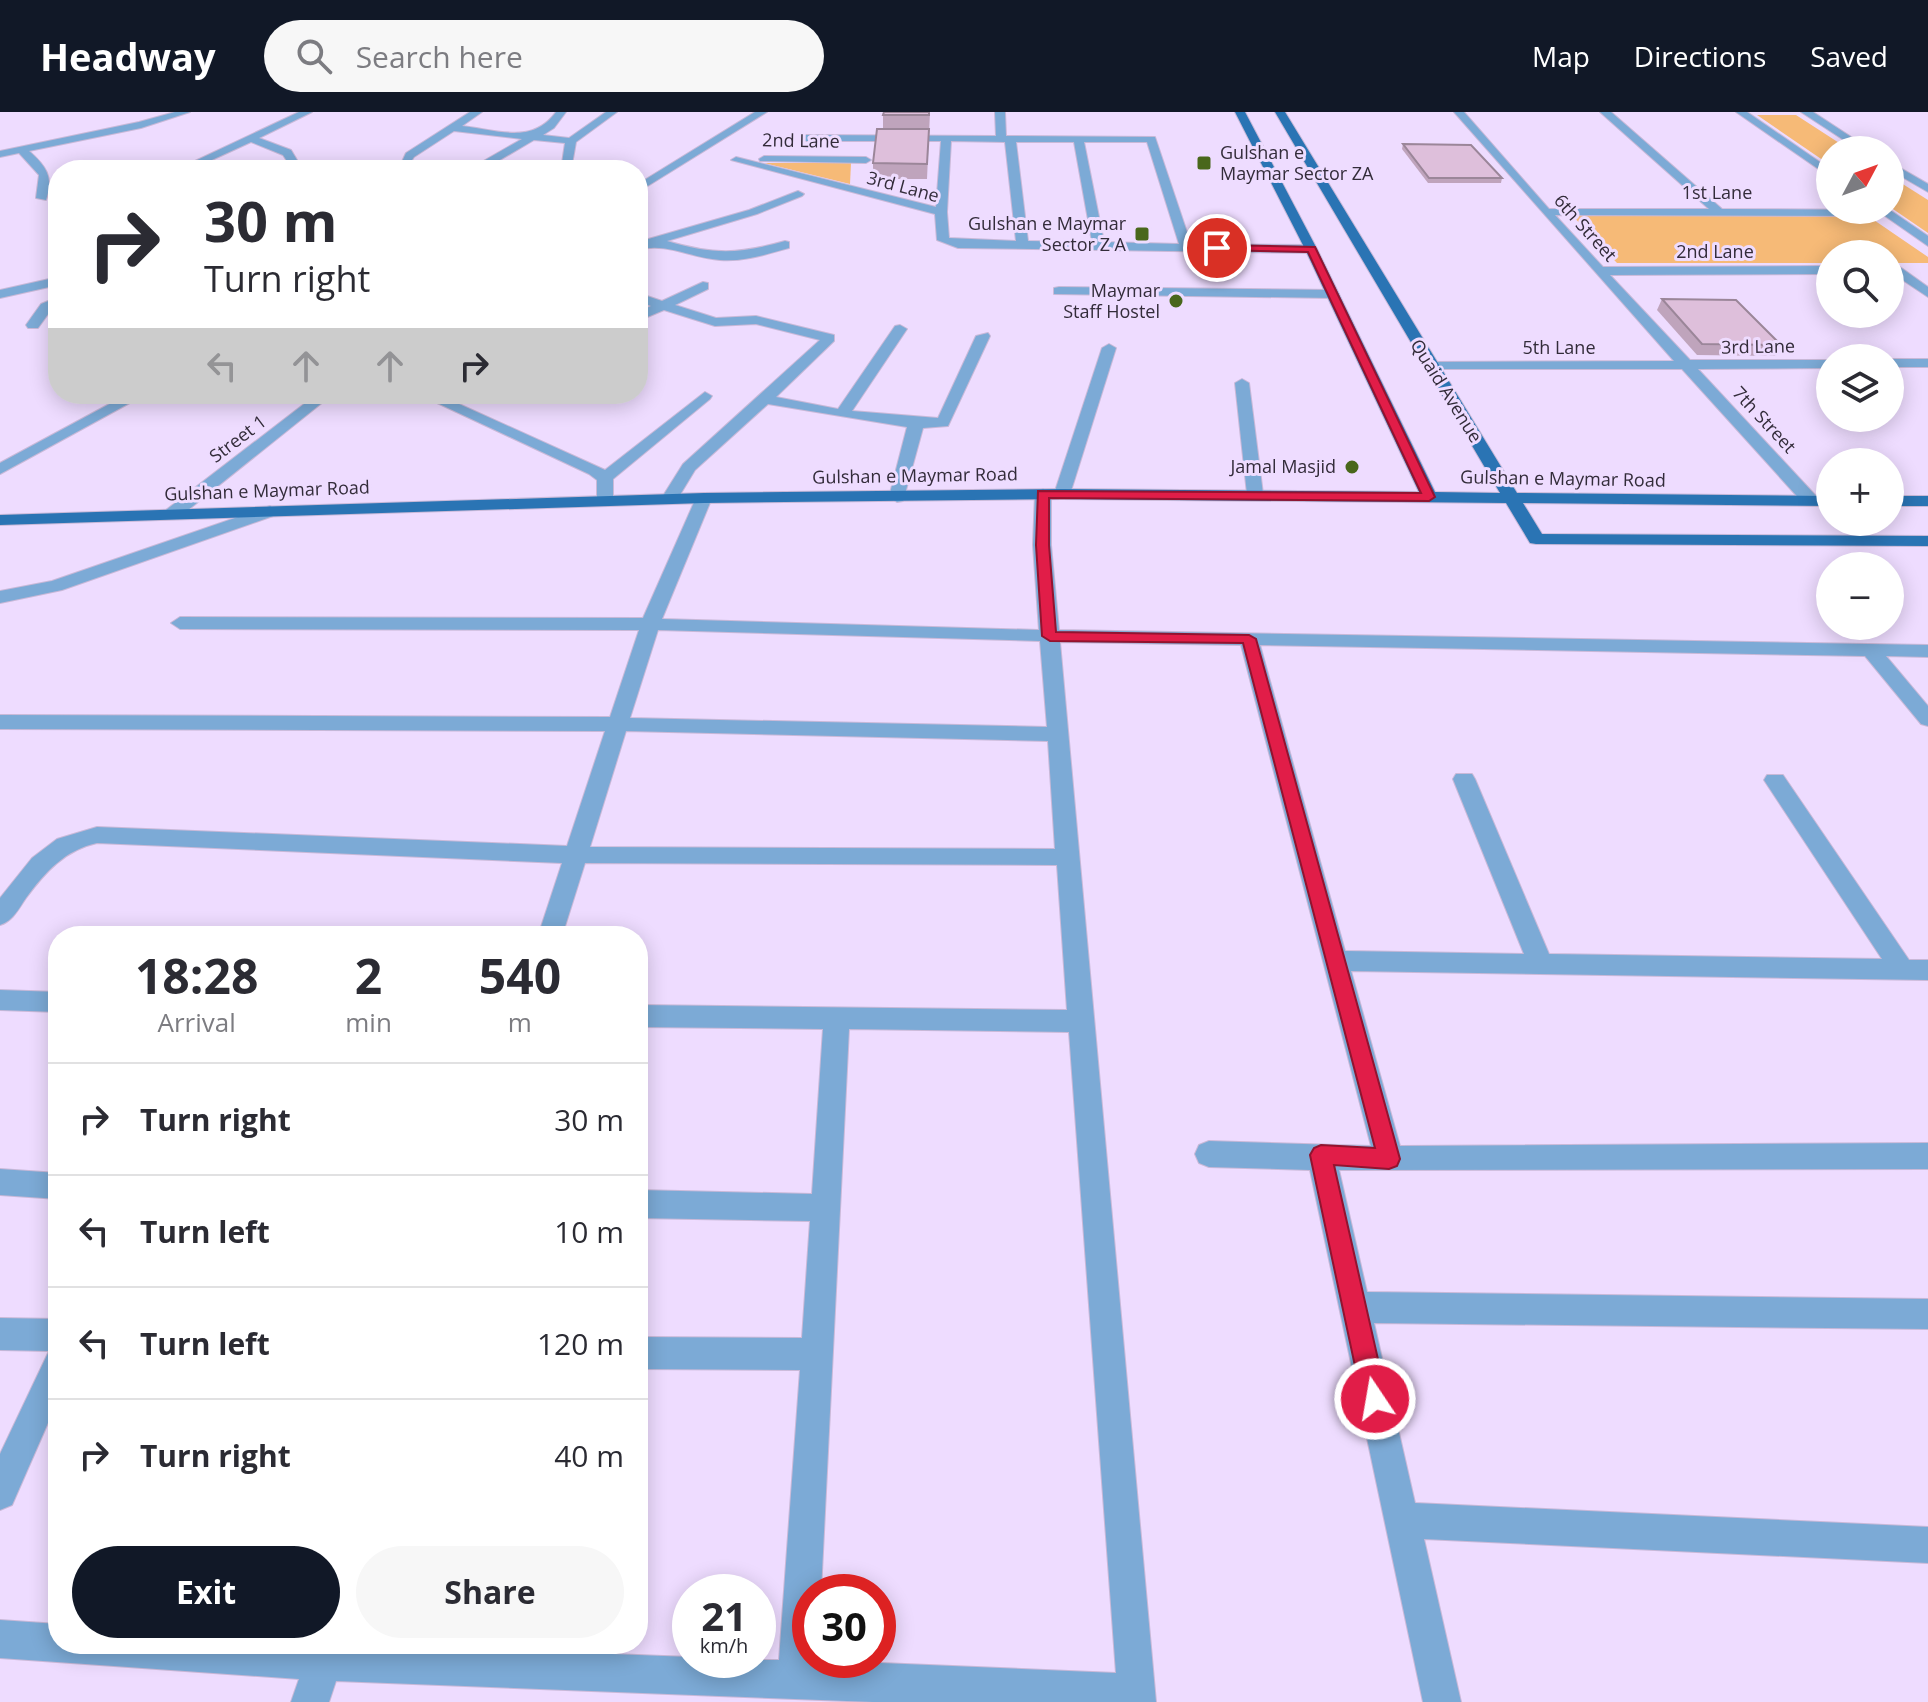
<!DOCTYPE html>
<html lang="en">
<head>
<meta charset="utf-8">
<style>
	body { margin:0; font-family:"Open Sans",sans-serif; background:#f7f7f7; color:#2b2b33; height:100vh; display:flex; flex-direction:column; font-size:30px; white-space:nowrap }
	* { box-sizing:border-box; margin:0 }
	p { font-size:26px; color:#7c7c81 }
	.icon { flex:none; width:44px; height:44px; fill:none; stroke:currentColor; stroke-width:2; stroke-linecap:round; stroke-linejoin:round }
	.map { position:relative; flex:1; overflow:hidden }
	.panel { position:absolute; left:48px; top:814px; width:600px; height:728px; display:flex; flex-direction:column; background:#fff; border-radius:32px; box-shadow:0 4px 20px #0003 }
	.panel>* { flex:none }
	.top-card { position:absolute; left:48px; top:48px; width:600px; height:244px; border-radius:32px; box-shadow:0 4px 20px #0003; background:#fff; color:#2b2b33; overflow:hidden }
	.needle { width:52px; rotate:49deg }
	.tools { position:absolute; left:1816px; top:24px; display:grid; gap:16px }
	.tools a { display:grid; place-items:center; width:88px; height:88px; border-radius:50%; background:#fff; box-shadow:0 4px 20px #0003; font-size:40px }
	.speed { position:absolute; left:672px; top:1462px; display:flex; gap:16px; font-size:40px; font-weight:700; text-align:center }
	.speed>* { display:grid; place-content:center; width:104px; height:104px; border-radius:50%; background:#fff; box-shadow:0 4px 20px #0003; line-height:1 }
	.speed small { font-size:20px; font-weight:400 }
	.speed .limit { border:12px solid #d22; background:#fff; color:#111 }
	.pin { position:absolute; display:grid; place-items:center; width:68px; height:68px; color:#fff; margin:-34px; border:4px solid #fff; border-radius:50%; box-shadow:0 2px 8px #0007 }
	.me { position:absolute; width:88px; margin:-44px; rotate:348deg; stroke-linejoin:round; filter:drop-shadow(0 0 6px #0008) }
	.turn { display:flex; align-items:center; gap:28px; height:168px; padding:0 24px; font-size:36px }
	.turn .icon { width:104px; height:104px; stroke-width:2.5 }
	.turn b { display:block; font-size:56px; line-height:68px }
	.lanes { display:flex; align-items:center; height:76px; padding:0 24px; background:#0003; justify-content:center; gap:40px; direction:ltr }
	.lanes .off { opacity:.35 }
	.eta { display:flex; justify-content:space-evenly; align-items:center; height:136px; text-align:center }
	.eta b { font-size:48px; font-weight:700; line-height:56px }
	.cta { display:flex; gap:16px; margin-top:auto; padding:16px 24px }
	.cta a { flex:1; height:92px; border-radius:48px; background:#111827; color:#fff; font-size:32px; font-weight:700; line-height:92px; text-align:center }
	.cta a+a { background:#f7f7f7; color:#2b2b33 }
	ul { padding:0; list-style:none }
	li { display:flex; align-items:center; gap:24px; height:112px; padding:0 24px; border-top:2px solid #e1e1e2 }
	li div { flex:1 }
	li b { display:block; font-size:30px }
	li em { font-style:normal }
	header { display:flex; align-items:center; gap:48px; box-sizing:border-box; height:112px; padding:0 40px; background:#111827; color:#fff }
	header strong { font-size:38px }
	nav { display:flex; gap:44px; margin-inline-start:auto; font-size:28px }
	.search { width:560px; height:72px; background:#f7f7f7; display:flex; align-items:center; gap:20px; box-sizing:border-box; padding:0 28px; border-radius:44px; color:#7c7c81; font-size:30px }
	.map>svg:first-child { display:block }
	.green { fill:#f6ba77 }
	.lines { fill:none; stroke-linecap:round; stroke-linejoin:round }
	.minor-casing { stroke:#c9b9d8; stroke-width:2 }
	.major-casing { stroke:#c9b9d8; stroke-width:2 }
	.minor { fill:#7caad6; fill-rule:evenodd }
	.major { fill:#2a74b4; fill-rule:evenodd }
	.wall { fill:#bfa4bc }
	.building { fill:#debfdb; stroke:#9b8699; stroke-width:2 }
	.route { fill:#e11d48; stroke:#92132f; stroke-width:2 }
	.poi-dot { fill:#49671b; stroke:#eedcff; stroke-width:3 }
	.labels { text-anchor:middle; stroke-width:6; stroke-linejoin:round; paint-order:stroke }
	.far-street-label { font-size:18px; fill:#332c3a; stroke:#eedcff }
	.far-poi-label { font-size:18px; fill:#332c3a; stroke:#eedcff; text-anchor:end }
</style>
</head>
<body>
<header>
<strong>Headway</strong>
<div class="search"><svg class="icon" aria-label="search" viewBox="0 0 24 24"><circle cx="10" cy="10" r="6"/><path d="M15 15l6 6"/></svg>Search here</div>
<nav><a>Map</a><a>Directions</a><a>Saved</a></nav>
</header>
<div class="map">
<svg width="1928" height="1590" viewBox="0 0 1928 1590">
	<rect width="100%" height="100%" fill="#eedcff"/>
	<g class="green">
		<polygon points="1757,3 1796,3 1850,38 1830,38 1830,53"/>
		<polygon points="764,51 851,51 850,72"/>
		<polygon points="1890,64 1928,88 1928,121 1890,95"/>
		<polygon points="1569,100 1868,104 1928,145 1928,151 1890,151 1890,142 1830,142 1830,151 1617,151"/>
	</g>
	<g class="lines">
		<defs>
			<g id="minor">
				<path d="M 175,0 L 190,0 L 141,16 L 29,39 C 46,54 54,65 46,88 L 36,86 L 39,63 L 19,41 L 0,45 L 0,39 L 139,10 Z"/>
				<polygon points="299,0 312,0 259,26 291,38 303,58 293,58 283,43 251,30 190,58 176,58"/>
				<path d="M 470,0 L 482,0 L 462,14 C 498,18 532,33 556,0 L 566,0 L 554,16 L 543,23 L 569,26 L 606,0 L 617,0 L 576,30 L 571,58 L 561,58 L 565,31 L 534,28 L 488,55 L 480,55 L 480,51 L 522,27 L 454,19 L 414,45 L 410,51 L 419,58 L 406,58 L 400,54 L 406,41 Z"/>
				<polygon points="755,0 767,0 638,80 638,72"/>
				<path d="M 995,0 L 1005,0 L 1006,24 L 1155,25 L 1191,132 L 1311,133 L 1317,137 L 1311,141 L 958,136 L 937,128 L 935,102 L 731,48 L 736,45 L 936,95 L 941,29 L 805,29 L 800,26 L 805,23 L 996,24 ZM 951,29 L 1005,30 L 1016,129 L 949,126 L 947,100 ZM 1016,30 L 1074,30 L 1092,130 L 1028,129 ZM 1084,30 L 1147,30 L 1179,132 L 1104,130 Z"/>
				<polygon points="1454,0 1464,0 1549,97 1709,97 1600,0 1611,0 1722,97 1890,98 1928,124 1928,134 1885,104 1555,103 1603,155 1830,154 1830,162 1610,163 1690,248 1830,248 1830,256 1698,257 1817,385 1819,389 1817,393 1805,393 1682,257 1425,257 1423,254 1430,250 1674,249"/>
				<polygon points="1736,0 1747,0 1830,57 1830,65"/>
				<polygon points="1801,0 1813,0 1871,38 1859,38"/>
				<polygon points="764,44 866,45 871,48 866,51 760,49 759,47"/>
				<polygon points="1890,50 1928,72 1928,80 1890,58"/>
				<path d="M 798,79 L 804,82 L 802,84 L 757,102 L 667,129 C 714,143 739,142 785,129 L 789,130 L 789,136 C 767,142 744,150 720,148 C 691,146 666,130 638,138 L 638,130 L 749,98 Z"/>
				<polygon points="1892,155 1900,155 1928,175 1928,185 1892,161"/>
				<polygon points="58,165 58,173 0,186 0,178"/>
				<polygon points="703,170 708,171 708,177 675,193 716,206 756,204 834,223 834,229 776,285 838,297 895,214 900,213 907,217 852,299 938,306 976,224 988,221 990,224 948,314 923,316 903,389 897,390 889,385 907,315 768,292 695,358 675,391 663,391 661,387 683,352 820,228 756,212 715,214 664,198 638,209 638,200 651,194 638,189 638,181 662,189"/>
				<polygon points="1059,175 1333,178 1339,182 1333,186 1054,182 1054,176"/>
				<polygon points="58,185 58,194 51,198 38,216 28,216 26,213 41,192"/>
				<polygon points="1109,232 1116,236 1070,382 1062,387 1056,386 1054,382 1102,236"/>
				<rect x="1890" y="247" width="38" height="8"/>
				<polygon points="1242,267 1249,271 1263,382 1255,387 1247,382 1235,271"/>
				<polygon points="705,280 712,284 710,287 613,367 613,389 605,394 597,389 597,368 589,362 418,282 437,282 605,358"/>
				<polygon points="128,282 146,282 0,362 0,351"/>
				<polygon points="317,282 333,282 178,406 166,406 164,402 166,398"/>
				<path d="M 1043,377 L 1051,382 L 1051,433 L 1059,518 L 1928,533 L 1928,545 L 1886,544 L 1928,594 L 1928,614 L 1921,612 L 1865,544 L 1260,533 L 1345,839 L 1524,842 L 1453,667 L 1456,662 L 1472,662 L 1475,667 L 1549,842 L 1882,847 L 1764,668 L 1767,663 L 1783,663 L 1909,848 L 1928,848 L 1928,868 L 1351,859 L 1400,1034 L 1928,1031 L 1928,1057 L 1339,1058 L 1367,1180 L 1928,1187 L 1928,1217 L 1374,1211 L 1415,1391 L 1928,1415 L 1928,1451 L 1424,1427 L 1461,1590 L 1423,1590 L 1310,1058 L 1209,1055 L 1199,1051 L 1195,1042 L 1199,1033 L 1209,1029 L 1371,1034 L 1241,533 L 1060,530 L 1156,1590 L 873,1590 L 336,1569 L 329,1590 L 291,1590 L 299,1567 L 0,1546 L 0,1508 L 58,1512 L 58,1532 L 348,1532 L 690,1545 L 690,1548 L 779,1548 L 800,1258 L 638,1257 L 638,1225 L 802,1226 L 810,1109 L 638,1106 L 638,1078 L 812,1082 L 823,917 L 638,915 L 638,893 L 1067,898 L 1057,753 L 585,751 L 562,824 L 538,824 L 562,751 L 97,731 C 65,738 45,760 26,786 C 19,796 13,809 0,813 L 0,786 L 32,746 L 57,727 L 97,715 L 567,734 L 605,619 L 0,617 L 0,603 L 610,605 L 639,518 L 180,517 L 171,511 L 180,505 L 643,506 L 696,386 L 704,381 L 712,386 L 662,507 L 1039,518 L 1033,433 L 1035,382 ZM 658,518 L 1040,529 L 1047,615 L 630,606 ZM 626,619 L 1048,629 L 1055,737 L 590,735 ZM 849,917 L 1069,920 L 1116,1561 L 810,1548 L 810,1480 L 821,1480 Z"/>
				<polygon points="270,394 278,399 276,403 62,478 0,491 0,479 52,469"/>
				<polygon points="0,878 58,880 58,900 0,898"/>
				<polygon points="0,1057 58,1061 58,1087 0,1083"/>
				<polygon points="0,1206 58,1207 58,1288 12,1393 0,1398 0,1342 49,1239 0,1238"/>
			</g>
			<g id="major">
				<polygon points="1235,0 1245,0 1317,137 1435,380 1500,381 1275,0 1285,0 1517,381 1830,384 1830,394 1523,391 1542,422 1928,424 1928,434 1536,432 1530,431 1506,391 1062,387 704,391 0,413 0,403 704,381 1062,377 1419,380 1305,137"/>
				<rect x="1890" y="384" width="38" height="10"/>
			</g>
		</defs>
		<use href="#minor" class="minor-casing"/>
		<use href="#major" class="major-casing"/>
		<use href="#minor" class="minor"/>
		<use href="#major" class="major"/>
	</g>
	<g class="wall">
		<polygon points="930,0 927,67 873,67 873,51 883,17 883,3"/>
		<polygon points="1403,32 1502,66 1501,71 1428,71 1402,37"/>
		<polygon points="1662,187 1781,233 1775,244 1697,243 1657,198"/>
	</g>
	<g class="building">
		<polygon points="884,0 929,0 929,3 883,3"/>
		<polygon points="877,17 929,17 927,52 873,51"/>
		<polygon points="1403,32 1471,33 1502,66 1429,66"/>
		<polygon points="1662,187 1736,188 1781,233 1702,232"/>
	</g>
	<polygon class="route" points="1217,133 1315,135 1435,385 1429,389 1049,386 1049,433 1056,520 1249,523 1256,527 1400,1047 1397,1054 1389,1057 1334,1053 1387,1287 1383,1295 1375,1299 1366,1295 1362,1287 1310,1043 1314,1036 1321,1033 1375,1036 1243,531 1050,529 1042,524 1036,433 1038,379 1421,381 1308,140 1214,138"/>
	<g class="poi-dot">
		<rect x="1196" y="43" width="16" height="16" rx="4"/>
		<rect x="1134" y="114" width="16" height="16" rx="4"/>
		<circle cx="1176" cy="189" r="8"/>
		<circle cx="1352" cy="355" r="8"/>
	</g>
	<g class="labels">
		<g class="far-street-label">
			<text transform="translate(801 29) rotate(1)" y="6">2nd Lane</text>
			<text transform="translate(903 75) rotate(15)" y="6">3rd Lane</text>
			<text x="1717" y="87">1st Lane</text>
			<text transform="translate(1585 116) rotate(48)" y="6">6th Street</text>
			<text x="1715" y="146">2nd Lane</text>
			<text transform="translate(1758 235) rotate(-1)" y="6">3rd Lane</text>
			<text x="1559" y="242">5th Lane</text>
			<text transform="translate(1446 279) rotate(58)" y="6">Quaid Avenue</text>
			<text transform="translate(1764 308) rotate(47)" y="6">7th Street</text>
			<text transform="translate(238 327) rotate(-37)" y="6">Street 1</text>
			<text transform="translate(915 364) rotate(-1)" y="6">Gulshan e Maymar Road</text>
			<text transform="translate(1563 367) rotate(1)" y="6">Gulshan e Maymar Road</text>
			<text transform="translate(267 379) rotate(-2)" y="6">Gulshan e Maymar Road</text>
		</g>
		<g class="far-poi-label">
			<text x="1220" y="47" text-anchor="start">Gulshan e<tspan x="1220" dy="21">Maymar Sector ZA</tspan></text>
			<text x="1126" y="118">Gulshan e Maymar<tspan x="1126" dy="21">Sector Z A</tspan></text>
			<text x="1160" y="185">Maymar<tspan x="1160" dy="21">Staff Hostel</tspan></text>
			<text x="1336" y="361">Jamal Masjid</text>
		</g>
	</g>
</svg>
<div class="tools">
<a><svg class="needle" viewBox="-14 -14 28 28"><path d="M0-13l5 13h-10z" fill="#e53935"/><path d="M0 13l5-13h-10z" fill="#7c7c81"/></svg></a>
<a><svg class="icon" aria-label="search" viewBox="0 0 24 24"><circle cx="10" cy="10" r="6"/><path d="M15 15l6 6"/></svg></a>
<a><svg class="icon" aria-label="layers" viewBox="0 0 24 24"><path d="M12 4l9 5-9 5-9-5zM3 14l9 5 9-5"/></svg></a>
<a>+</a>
<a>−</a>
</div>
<div class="speed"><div>21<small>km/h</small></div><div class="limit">30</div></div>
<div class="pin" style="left:1217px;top:136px;background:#d93025"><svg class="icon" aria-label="arrive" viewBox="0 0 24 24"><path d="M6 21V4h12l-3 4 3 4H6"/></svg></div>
<svg class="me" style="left:1375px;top:1287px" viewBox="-20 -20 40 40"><circle r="17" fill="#e11d48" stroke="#fff" stroke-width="3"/><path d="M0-11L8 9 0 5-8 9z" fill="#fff"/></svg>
<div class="top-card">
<div class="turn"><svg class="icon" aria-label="right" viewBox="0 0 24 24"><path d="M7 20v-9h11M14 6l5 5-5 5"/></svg><div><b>30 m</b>Turn right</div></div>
<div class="lanes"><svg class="icon off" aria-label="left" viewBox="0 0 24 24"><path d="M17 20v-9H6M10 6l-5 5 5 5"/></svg><svg class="icon off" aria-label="ahead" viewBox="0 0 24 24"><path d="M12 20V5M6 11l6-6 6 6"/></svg><svg class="icon off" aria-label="ahead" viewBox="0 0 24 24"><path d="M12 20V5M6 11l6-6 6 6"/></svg><svg class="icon" aria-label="right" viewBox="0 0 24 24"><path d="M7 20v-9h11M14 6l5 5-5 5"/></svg></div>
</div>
<section class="panel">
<div class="eta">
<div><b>18:28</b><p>Arrival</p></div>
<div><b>2</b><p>min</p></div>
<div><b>540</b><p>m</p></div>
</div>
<ul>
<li><svg class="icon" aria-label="right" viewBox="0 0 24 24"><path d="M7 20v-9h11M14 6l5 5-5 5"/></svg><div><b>Turn right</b></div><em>30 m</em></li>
<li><svg class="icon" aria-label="left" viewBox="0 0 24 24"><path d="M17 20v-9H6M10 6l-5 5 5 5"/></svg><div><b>Turn left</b></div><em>10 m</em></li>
<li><svg class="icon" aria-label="left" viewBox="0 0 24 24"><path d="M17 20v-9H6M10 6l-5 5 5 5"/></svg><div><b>Turn left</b></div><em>120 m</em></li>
<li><svg class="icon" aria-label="right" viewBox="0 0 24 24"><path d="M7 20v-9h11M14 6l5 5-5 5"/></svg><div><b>Turn right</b></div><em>40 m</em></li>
</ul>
<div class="cta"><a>Exit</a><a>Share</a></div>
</section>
</div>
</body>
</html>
